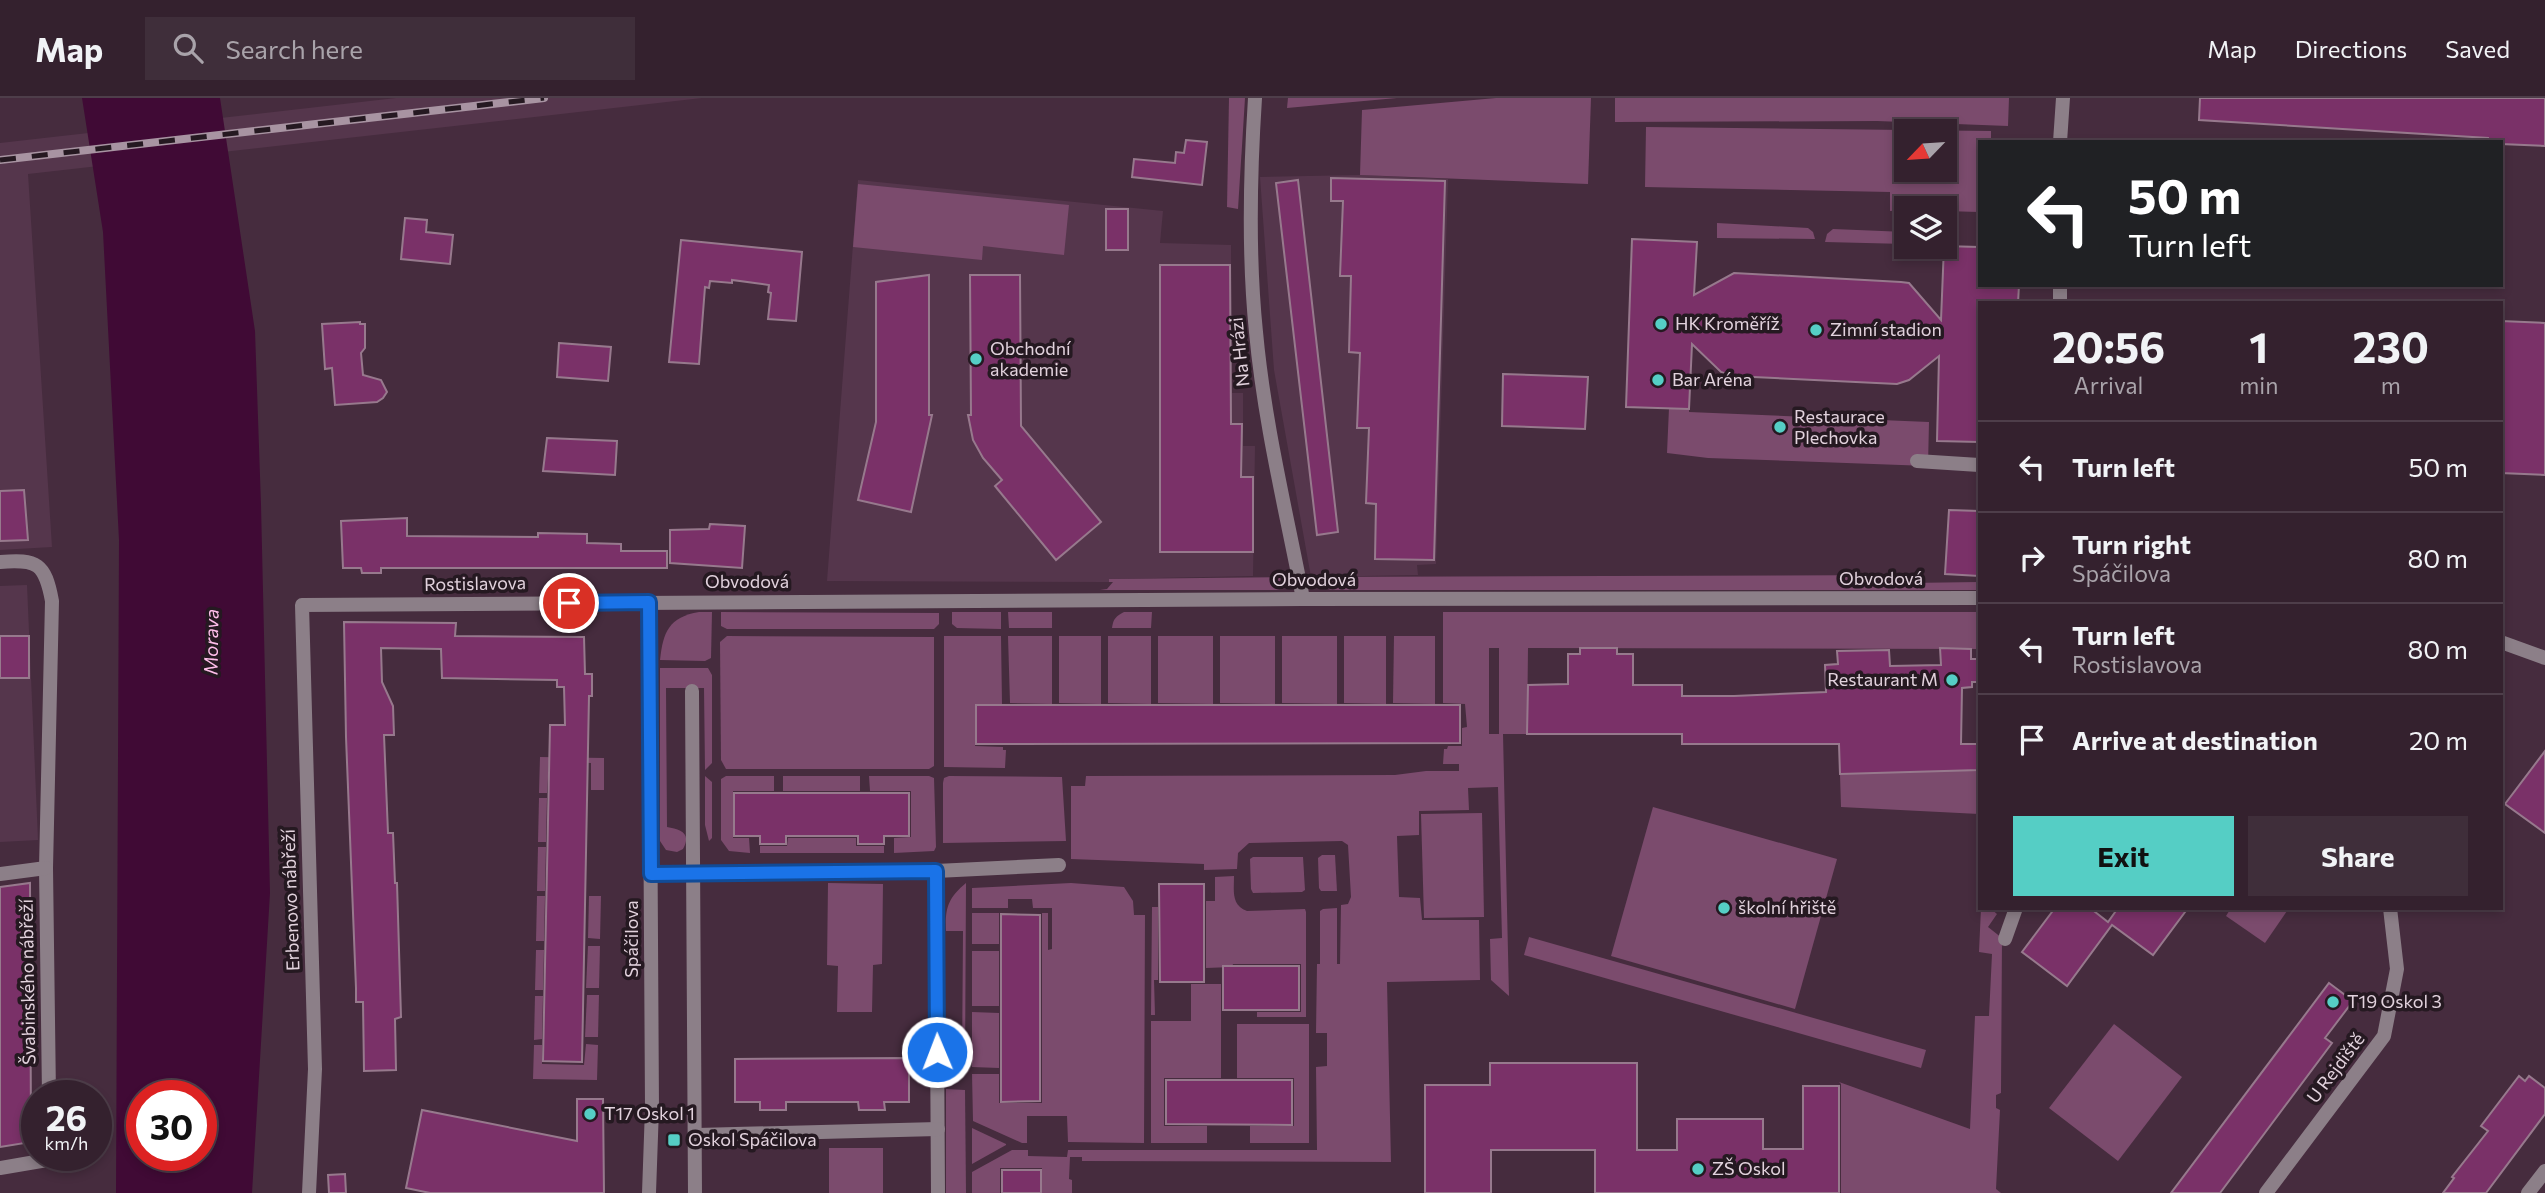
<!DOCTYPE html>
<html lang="en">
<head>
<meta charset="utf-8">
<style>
	body { margin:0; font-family:Commissioner,sans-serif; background:#3f2e3a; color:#f1f3f6; height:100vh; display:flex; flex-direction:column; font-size:26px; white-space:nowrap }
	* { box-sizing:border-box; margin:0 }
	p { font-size:23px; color:#a9a3aa }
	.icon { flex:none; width:38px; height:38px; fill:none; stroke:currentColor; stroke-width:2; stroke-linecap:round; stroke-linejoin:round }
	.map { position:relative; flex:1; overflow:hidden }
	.drawer { position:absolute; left:1978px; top:203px; width:525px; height:609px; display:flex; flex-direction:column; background:#34212e; border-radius:0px; box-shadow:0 4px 10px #0003,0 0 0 2px #4e3e4a }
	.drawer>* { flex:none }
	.guide { position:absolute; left:1978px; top:42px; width:525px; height:147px; border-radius:0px; box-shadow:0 4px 10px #0003,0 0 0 2px #4e3e4a; background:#202124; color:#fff; overflow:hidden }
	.needle { width:46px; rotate:245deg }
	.buttons { position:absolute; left:1894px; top:21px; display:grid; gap:14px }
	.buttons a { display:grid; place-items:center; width:63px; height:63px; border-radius:0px; background:#34212e; box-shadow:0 4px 10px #0003,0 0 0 2px #4e3e4a; font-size:35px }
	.speed { position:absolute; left:21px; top:982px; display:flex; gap:14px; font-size:35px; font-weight:700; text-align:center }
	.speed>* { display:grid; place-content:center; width:91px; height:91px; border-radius:50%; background:#34212e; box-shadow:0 4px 10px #0003,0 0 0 2px #4e3e4a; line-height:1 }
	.speed small { font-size:18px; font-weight:400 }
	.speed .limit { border:10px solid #d22; background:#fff; color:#111 }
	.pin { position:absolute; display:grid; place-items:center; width:60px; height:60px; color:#fff; margin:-30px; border:4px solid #fff; border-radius:50%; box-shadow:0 2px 7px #0007 }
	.me { position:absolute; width:77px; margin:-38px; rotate:359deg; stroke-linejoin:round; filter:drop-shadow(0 0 5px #0008) }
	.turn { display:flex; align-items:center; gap:24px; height:147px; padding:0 35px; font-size:32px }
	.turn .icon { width:91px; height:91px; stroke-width:2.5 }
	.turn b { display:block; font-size:49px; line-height:60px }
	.eta { display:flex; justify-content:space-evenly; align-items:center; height:119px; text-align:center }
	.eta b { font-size:42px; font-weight:700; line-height:49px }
	.action { display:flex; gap:14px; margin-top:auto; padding:14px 35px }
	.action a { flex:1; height:80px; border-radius:0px; background:#55cec5; color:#111; font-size:28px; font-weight:700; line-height:80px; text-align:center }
	.action a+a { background:#3f2e3a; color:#f1f3f6 }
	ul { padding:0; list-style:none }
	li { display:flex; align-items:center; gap:21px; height:91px; padding:0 35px; border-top:2px solid #4e3e4a }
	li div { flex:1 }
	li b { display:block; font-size:26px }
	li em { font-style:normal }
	header { display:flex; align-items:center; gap:42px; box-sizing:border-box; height:98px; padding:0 35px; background:#34212e; border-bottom:2px solid #4e3e4a }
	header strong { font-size:33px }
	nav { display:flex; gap:38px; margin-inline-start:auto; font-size:24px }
	.search { width:490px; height:63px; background:#3f2e3a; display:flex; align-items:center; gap:18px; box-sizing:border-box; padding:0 24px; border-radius:0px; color:#a9a3aa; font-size:26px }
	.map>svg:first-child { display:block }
	.built { fill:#55364c }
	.green { fill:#7b4b6d; fill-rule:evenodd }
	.water { fill:#400a35; fill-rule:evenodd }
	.building { fill:#7a3168; stroke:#97798d; stroke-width:2 }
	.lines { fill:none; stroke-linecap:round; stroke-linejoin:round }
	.street { stroke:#8c7f88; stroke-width:14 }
	.rail-casing { stroke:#a894a2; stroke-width:8 }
	.rail { stroke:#251921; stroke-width:5; stroke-dasharray:16; stroke-linecap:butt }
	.route-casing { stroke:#114b97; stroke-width:18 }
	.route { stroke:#1a73e8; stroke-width:12 }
	.poi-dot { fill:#55cec5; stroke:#251921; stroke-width:2.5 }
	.labels { text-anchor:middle; stroke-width:7; stroke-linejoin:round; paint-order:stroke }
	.poi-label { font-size:18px; fill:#e2d2dd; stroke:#251921; text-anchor:start }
	.street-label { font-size:18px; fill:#e2d2dd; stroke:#251921 }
	.water-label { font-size:19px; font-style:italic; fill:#fdbde9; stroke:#251921 }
</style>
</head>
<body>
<header>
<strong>Map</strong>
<div class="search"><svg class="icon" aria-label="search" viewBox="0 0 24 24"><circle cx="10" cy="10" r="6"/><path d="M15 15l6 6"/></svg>Search here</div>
<nav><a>Map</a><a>Directions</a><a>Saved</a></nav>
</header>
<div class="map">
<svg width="2545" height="1095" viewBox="0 0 2545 1095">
	<rect width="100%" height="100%" fill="#462c3e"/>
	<g class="built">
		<polygon points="396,0 702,0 28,76 52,449 0,452 0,45"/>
		<polygon points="1360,77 1448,81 1436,466 1417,467 1418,477 1311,479 1274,272 1260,79"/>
		<polygon points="858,82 1163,113 1160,145 1231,147 1232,295 1243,295 1243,348 1255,348 1253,478 1109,481 1109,484 827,483"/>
		<polygon points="27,487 38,742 0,744 0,488"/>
	</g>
	<g class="green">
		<polygon points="1229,0 1245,0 1238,111 1227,109"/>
		<polygon points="1288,0 1397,0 1287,10"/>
		<polygon points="1496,0 1591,0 1588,86 1360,77 1362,12"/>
		<polygon points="1615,0 2009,0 2008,28 1877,23 1615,24"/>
		<path d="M 1646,29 L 1991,33 L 1991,44 L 1979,44 L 1979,114 L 1944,113 L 1944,110 L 1890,113 L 1890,94 L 1645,89 ZM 1944,33 L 1944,72 L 1906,72 L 1906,33 Z"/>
		<polygon points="858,86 1069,107 1064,157 983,148 982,162 853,149"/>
		<polygon points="1717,125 1808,130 1813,134 1815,141 1717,140"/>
		<polygon points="1833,131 1906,134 1906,146 1825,144 1827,136"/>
		<polygon points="1669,310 1689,311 1689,314 1929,324 1928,368 1708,360 1667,355"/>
		<polygon points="1907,477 1908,485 1979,484 1979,492 1331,492 1320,488 1311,479"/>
		<polygon points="1291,479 1284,491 1277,492 1100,492 1107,491 1113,484 1109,484 1109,481"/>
		<path d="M 699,514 L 712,514 L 711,560 L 705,563 L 660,562 C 663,534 669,519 699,514 Z"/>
		<polygon points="721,514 939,515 939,526 934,531 727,531 721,528"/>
		<polygon points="952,514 1001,514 1001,531 957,530 952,526"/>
		<polygon points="1008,514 1052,514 1052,530 1009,530"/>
		<path d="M 1124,514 L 1152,514 L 1151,530 L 1112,530 C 1113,521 1116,518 1124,514 Z"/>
		<path d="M 1443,514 L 1979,514 L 1979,551 L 1528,550 L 1527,636 L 1503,636 L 1509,898 L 1491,882 L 1490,841 L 1502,840 L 1498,689 L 1468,690 L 1469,712 L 1419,713 L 1419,737 L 1397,738 L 1399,799 L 1420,800 L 1422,822 L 1479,822 L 1480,882 L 1387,884 L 1391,1064 L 1082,1063 L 1082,1059 L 1070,1059 L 1069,1081 L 1072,1082 L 1072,1095 L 1042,1095 L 1042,1070 L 1000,1070 L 1000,1095 L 972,1095 L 972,1074 L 1012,1052 L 1028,1052 L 1028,1058 L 1067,1059 L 1068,1052 L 1317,1052 L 1316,969 L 1327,968 L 1327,935 L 1316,935 L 1317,866 L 1320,866 L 1320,813 L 1323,811 L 1337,810 L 1337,866 L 1340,866 L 1341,807 L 1348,806 L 1351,799 L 1348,747 L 1342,743 L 1249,745 L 1238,755 L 1237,771 L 1204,772 L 1204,766 L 1071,761 L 1071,688 L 1085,688 L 1086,678 L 1395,677 L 1426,673 L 1459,673 L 1459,666 L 1443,666 L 1444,651 L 1447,651 L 1448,648 L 1462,648 L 1462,630 L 1467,629 L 1465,606 L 1443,605 ZM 1489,550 L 1499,550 L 1499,636 L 1489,636 Z"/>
		<polygon points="727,538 934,539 934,668 929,671 726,671 721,662 720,544"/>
		<polygon points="944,538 1001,538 1002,606 975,606 975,648 1003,649 1003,652 1006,652 1005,670 944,669"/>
		<polygon points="1008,538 1052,538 1052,606 1010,605"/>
		<polygon points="1059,538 1101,538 1101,606 1059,605"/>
		<polygon points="1108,538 1151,538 1151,606 1108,605"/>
		<polygon points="1158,538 1213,538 1213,606 1158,605"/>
		<polygon points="1220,538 1275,538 1275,606 1220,605"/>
		<polygon points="1282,538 1337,538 1337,606 1282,605"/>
		<polygon points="1344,538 1386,538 1386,606 1344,605"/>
		<polygon points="1394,538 1435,538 1435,606 1393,605"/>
		<path d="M 660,570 L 708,570 L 712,577 L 712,665 L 705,672 L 704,590 L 666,590 L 667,729 C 680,731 692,735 683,751 L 677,754 L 666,752 L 660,743 Z"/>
		<polygon points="540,659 604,660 604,692 591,692 591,665 549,664 547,695 539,695"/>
		<polygon points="1979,672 1979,716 1841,709 1840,676"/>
		<polygon points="705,678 712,684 712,740 709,743 705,727"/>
		<polygon points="726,678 774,678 774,693 733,693 733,740 749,740 750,755 729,753 721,742 721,681"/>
		<rect x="783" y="678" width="77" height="15"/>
		<polygon points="869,678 929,678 934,680 936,749 934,753 894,755 894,740 911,739 911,693 870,693"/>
		<polygon points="949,678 1062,679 1066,743 943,745 943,685 944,680"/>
		<polygon points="539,700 547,700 546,744 538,744"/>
		<polygon points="1653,709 1837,761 1795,911 1611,858"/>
		<polygon points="1482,715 1484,819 1424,820 1421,716"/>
		<polygon points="788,740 856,740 856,748 884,748 884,755 760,755 760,748 787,748"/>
		<polygon points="538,749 546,749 545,793 537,793"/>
		<polygon points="1322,757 1335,757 1337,793 1321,793 1319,790 1318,760"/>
		<polygon points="1253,759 1303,759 1305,792 1302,794 1253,795 1251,791 1250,761"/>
		<path d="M 1234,778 C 1234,793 1231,807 1247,813 L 1305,811 L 1306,814 L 1306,919 L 1257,919 L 1257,914 L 1301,914 L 1301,866 L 1233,866 L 1232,869 L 1206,870 L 1206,803 L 1215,803 L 1215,779 Z"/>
		<polygon points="828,785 883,786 882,866 873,867 872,914 837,914 838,868 827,867"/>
		<path d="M 966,785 L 965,974 L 946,974 L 946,969 L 962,968 L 963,833 L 946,833 C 945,810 948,800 966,785 Z"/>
		<polygon points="1071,785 1124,789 1133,803 1134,817 1145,817 1144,1045 1068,1044 1067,1018 1027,1018 1027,1045 1022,1045 973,1023 972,976 999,976 999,1005 1042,1005 1042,815 1048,815 1048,852 1052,851 1052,810 1033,810 1032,801 1008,801 1008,810 972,810 972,790"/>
		<polygon points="537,798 545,798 544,843 536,843"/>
		<polygon points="589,798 601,798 600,841 588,840"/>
		<polygon points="1152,809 1158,809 1158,882 1154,882 1155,917 1151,917"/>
		<polygon points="1981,810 1990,810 1997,816 1988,829 2002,840 2001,995 1996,997 1996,1010 2000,1012 1996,1091 2001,1095 1841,1095 1841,986 1839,984 1970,1031 1975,918 1989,918 1992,856 1979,854"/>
		<polygon points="2231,810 2289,810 2265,845 2226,818"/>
		<rect x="972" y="815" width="27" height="31"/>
		<polygon points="1529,839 1926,952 1921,970 1524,857"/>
		<polygon points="588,848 600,848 599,890 586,890"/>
		<polygon points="536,852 544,852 543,892 535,892"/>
		<rect x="972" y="853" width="27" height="55"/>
		<polygon points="1191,886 1221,886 1221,980 1164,980 1164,1028 1207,1028 1207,1045 1151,1045 1151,923 1191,923"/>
		<polygon points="587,897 599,897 598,939 585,939"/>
		<polygon points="535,898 543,898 542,941 534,942"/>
		<polygon points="972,914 999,915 999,970 972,969"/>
		<polygon points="1237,926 1309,926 1309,1045 1250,1045 1250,1028 1294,1028 1294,980 1237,980"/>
		<polygon points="2114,926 2182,979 2118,1063 2049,1010"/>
		<polygon points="586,946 598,947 597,982 533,981 534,947 542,947 542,966 584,967"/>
		<polygon points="946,991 965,992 966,1095 946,1095"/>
		<polygon points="972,1030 1006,1046 1006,1047 972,1066"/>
		<rect x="829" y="1050" width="54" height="45"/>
	</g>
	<path class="water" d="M 82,0 L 220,0 L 255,233 L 261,407 L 270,795 L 252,1095 L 116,1095 L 119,442 L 103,134 ZM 142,998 L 201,998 L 201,1057 L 142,1057 Z"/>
	<g class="building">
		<polygon points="2200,0 2545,0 2545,48 2501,46 2501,44 2488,44 2488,40 2199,22"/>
		<polygon points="1186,42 1207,44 1202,87 1132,79 1134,61 1175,65 1176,54 1184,55"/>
		<polygon points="1331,80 1445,83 1434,462 1375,461 1376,406 1366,405 1369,330 1357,330 1360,255 1349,254 1351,178 1340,178 1343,103 1331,103"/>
		<polygon points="1298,82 1338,434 1317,437 1276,85"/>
		<rect x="1106" y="111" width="22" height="41"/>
		<polygon points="405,120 427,122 426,134 453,137 450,166 401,161"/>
		<polygon points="1632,141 1697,144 1694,197 1734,175 1901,184 1909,185 1941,222 1944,148 1979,149 1979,187 2019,187 2018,205 1979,205 1979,344 1937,343 1939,258 1909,282 1897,286 1732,278 1721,274 1692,246 1689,311 1626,309"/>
		<polygon points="681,142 802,154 796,223 768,221 771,195 768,194 769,187 732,182 732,185 710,183 709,190 705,189 699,266 669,264"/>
		<polygon points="1160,167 1230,167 1231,326 1242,326 1241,379 1253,379 1253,454 1160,454"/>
		<polygon points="929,177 929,317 932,317 911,414 858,402 876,324 876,184"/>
		<polygon points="970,177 1020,177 1021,328 1101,424 1056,462 995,388 1002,382 983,360 973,342 968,317 971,317"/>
		<polygon points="2501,223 2545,225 2545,377 2501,375"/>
		<polygon points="360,224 360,226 365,226 365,250 361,255 363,277 381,282 387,294 383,300 377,304 335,307 332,270 325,271 322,226"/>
		<polygon points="559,245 611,249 608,283 557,279"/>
		<polygon points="1503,276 1588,279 1585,331 1502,328"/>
		<polygon points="547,340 617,343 615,377 543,373"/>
		<polygon points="24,392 28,442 0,443 0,393"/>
		<polygon points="1949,412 1979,413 1979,478 1945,476"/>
		<polygon points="407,420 407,438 538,439 538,435 587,436 587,445 621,446 621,453 667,453 667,470 381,470 381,475 362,475 361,470 343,470 341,423"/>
		<polygon points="710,426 745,428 742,470 670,465 670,432 709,431"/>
		<polygon points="344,524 456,525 455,538 584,539 585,576 592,576 592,598 589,598 582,964 543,963 550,627 565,627 564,589 557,589 557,582 442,580 441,551 381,550 382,584 393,608 394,637 384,637 388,735 393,735 395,785 397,785 401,919 395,921 396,972 364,973 363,904 356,904 356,890 346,639"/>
		<rect x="0" y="538" width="29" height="42"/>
		<polygon points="1580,550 1617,550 1617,556 1633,556 1633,587 1682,587 1682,598 1734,598 1826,594 1825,567 1838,566 1837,553 1889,552 1890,568 1941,567 1940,550 1971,551 1971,561 1979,561 1979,584 1972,584 1972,589 1962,590 1961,646 1979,646 1979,672 1840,676 1839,646 1682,646 1682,636 1527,636 1528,587 1568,586 1568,556 1580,556"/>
		<polygon points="976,607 1460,607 1460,645 976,646"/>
		<polygon points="2545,653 2545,735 2505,706"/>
		<polygon points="734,695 909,695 909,738 884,738 884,746 858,746 858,738 786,738 786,746 760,746 760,738 734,738"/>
		<polygon points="30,785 31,1044 0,1049 0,789"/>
		<polygon points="1159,786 1204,786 1204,884 1160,884"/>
		<polygon points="2055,810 2090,810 2108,824 2118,810 2188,810 2153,857 2112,827 2067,888 2022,854"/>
		<polygon points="1001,816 1040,817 1040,1003 1001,1004"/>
		<rect x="1223" y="868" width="76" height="44"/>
		<polygon points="2329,885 2353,903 2325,940 2332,945 2220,1095 2171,1095"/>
		<polygon points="909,960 909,1004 884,1004 885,1012 859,1012 858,1004 786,1004 786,1012 760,1012 760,1004 735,1004 735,961"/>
		<polygon points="1490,965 1637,965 1637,1052 1677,1052 1677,1021 1763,1021 1763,1051 1803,1051 1803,988 1839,988 1839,1095 1595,1095 1595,1052 1491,1052 1491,1095 1425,1095 1425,987 1490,987"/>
		<polygon points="2519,978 2525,983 2529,978 2545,990 2545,1016 2486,1095 2443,1095 2454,1080 2452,1079 2488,1033 2481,1028"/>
		<polygon points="1166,982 1292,982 1292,1027 1166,1026"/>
		<polygon points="577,1001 603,1001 604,1095 430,1095 406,1090 422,1012 577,1043"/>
		<rect x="1002" y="1072" width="39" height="23"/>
		<polygon points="345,1076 346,1095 329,1095 328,1077"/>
	</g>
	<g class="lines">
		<g class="street">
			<path d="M 1255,0 C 1250,77 1248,156 1256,234 C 1264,323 1286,413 1303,501"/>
			<polyline points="2060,44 2063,0"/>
			<polyline points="2060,205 2060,187"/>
			<polyline points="1917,363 1979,367"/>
			<path d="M 0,464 C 37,461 45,465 52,503 L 46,770 L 49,998"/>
			<polyline points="649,504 652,1010 649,1095"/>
			<polyline points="2501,544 2545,560"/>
			<polyline points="692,593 695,1095"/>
			<polyline points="936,773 938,1095"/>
			<polyline points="0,776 46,770"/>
			<polyline points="651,776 936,773 1059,767"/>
			<polyline points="2005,841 2016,810"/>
			<polyline points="697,1037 938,1031"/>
			<polyline points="0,1070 47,1062 47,1057"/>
			<polyline points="309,1095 315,971 302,507 1303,501 1979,500"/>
			<polyline points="2266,1095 2384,938 2397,871 2390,810"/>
			<polyline points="2528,1095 2545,1073"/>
		</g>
		<defs>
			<polyline id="rail" points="0,62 544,0"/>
		</defs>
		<use href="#rail" class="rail-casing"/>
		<use href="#rail" class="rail"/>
	</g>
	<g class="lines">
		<defs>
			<polyline id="route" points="569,505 649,504 651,776 936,773 937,954"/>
		</defs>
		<use href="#route" class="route-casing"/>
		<use href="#route" class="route"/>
	</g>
	<g class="poi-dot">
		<circle cx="1661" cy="226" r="7"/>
		<circle cx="1816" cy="232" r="7"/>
		<circle cx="976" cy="261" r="7"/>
		<circle cx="1658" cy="282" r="7"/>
		<circle cx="1780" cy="329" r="7"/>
		<circle cx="1952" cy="582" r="7"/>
		<circle cx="1724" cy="810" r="7"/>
		<circle cx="2333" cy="904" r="7"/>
		<circle cx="590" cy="1016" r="7"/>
		<rect x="667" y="1035" width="14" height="14" rx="3.5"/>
		<circle cx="1698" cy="1071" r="7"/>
	</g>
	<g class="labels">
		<g class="poi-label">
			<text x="1675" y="232">HK Kroměříž</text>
			<text x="1830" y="238">Zimní stadion</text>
			<text x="990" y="257">Obchodní<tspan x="990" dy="21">akademie</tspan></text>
			<text x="1672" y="288">Bar Aréna</text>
			<text x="1794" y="325">Restaurace<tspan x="1794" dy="21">Plechovka</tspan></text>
			<text x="1938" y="588" text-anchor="end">Restaurant M</text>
			<text x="1738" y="816">školní hřiště</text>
			<text x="2347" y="910">T19 Oskol 3</text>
			<text x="604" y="1022">T17 Oskol 1</text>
			<text x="688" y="1048">Oskol Spáčilova</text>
			<text x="1712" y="1077">ZŠ Oskol</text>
		</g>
		<g class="street-label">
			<text transform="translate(1240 254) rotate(-96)" y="6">Na Hrázi</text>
			<text x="1881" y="487">Obvodová</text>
			<text x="1314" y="488">Obvodová</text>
			<text x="747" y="490">Obvodová</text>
			<text transform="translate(475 486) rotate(-1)" y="6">Rostislavova</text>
			<text transform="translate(291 802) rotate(-92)" y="6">Erbenovo nábřeží</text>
			<text transform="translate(632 841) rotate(-90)" y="6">Spáčilova</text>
			<text transform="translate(28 884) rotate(-91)" y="6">Švabinského nábřeží</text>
			<text transform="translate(2336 970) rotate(-53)" y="6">U Rejdiště</text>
		</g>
		<g class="water-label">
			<text transform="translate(211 544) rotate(-89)" y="7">Morava</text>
		</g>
	</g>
</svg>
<div class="buttons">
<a><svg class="needle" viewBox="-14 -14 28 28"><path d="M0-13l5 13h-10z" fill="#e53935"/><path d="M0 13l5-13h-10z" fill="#a9a3aa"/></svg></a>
<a><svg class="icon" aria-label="layers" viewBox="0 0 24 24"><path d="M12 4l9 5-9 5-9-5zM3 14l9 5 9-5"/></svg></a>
</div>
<div class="speed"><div>26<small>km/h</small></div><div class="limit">30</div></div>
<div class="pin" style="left:569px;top:505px;background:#d93025"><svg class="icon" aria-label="arrive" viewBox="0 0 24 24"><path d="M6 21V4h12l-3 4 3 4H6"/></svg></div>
<svg class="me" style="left:937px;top:954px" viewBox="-20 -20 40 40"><circle r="17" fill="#1a73e8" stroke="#fff" stroke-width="3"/><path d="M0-11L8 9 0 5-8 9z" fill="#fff"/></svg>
<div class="guide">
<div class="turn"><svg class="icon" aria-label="left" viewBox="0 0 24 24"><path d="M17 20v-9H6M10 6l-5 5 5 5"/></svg><div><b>50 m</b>Turn left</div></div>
</div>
<section class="drawer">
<div class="eta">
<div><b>20:56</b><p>Arrival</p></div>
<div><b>1</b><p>min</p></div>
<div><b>230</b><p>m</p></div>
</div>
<ul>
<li><svg class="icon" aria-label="left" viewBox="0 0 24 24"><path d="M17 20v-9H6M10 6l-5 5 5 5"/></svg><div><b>Turn left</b></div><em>50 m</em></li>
<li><svg class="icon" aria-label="right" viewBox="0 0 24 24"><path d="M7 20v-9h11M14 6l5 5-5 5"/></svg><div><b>Turn right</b><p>Spáčilova</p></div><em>80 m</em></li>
<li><svg class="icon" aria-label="left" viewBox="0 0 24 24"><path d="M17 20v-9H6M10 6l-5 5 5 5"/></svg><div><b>Turn left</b><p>Rostislavova</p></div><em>80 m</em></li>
<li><svg class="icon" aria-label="arrive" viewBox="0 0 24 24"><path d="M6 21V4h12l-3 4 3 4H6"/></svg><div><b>Arrive at destination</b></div><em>20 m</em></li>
</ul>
<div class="action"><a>Exit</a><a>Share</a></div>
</section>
</div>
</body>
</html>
